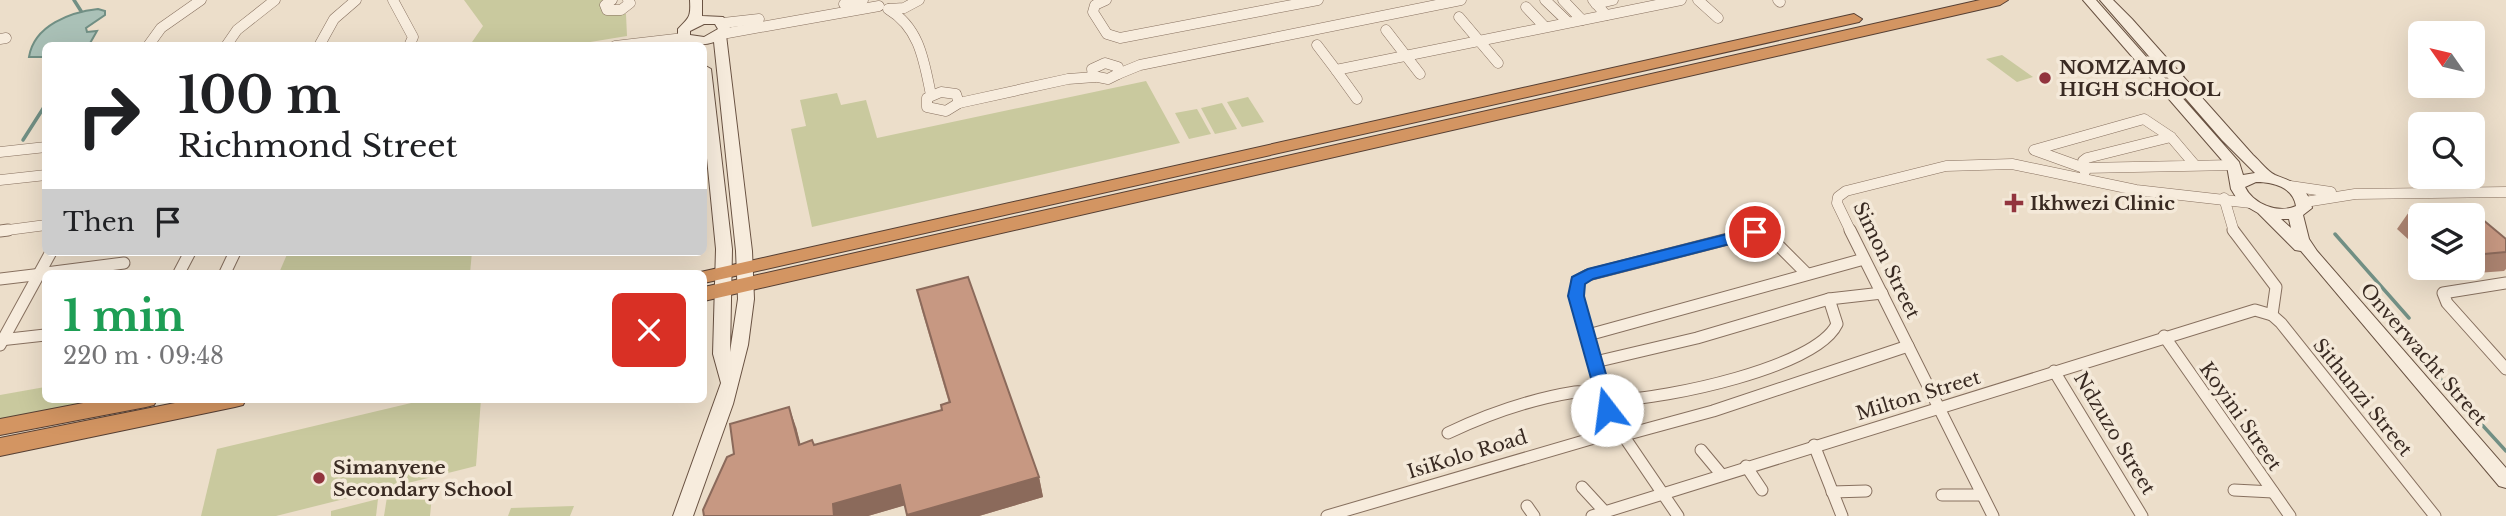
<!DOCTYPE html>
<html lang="en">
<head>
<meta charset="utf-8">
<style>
	body { margin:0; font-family:"Libre Baskerville",serif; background:#f2f2f2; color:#202124; height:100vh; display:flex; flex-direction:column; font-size:26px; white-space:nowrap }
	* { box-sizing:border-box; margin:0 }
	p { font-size:23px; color:#757577 }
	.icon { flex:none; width:38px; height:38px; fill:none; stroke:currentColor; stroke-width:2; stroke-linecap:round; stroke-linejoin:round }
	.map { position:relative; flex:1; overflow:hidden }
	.panel { position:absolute; left:42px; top:270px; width:665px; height:133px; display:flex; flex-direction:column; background:#fff; border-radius:10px; box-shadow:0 7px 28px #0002 }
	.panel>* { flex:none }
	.banner { position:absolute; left:42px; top:42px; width:665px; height:214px; border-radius:10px; box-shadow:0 7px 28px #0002; background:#fff; color:#202124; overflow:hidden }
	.needle { width:46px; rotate:304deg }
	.tools { position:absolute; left:2408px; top:21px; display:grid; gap:14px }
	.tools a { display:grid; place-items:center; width:77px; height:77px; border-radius:10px; background:#fff; box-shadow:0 7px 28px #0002; font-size:35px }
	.pin { position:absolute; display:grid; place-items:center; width:60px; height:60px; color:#fff; margin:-30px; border:4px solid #fff; border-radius:50%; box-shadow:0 2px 7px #0007 }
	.me { position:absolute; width:77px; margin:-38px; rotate:345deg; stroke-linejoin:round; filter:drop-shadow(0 0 5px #0008) }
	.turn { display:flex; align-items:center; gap:24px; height:147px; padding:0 21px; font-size:32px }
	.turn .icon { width:91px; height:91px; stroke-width:2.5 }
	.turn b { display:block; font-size:49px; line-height:60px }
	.then { display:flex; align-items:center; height:66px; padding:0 21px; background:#0003; gap:14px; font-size:26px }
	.round { display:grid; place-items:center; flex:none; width:74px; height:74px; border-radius:10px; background:#f2f2f2 }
	.head { display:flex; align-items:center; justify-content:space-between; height:119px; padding:0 21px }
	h1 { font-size:42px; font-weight:800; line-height:52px; color:#1e9e55 }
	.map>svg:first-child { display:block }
	.green { fill:#c9c99e }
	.water { fill:#aac1b7; stroke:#718f84; stroke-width:2 }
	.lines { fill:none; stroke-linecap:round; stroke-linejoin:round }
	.stream { stroke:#718f84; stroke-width:3.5 }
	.street-far1-casing { stroke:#87705f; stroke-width:11 }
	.street-casing { stroke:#87705f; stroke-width:13 }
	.secondary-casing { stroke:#695242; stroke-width:2 }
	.highway-casing { stroke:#563f33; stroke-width:2 }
	.street-far1 { stroke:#f7ecdd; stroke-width:10 }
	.street { stroke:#f7ecdd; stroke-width:11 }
	.secondary { fill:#f7ecdd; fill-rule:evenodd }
	.highway { fill:#d39562; fill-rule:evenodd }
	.wall { fill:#ab8370 }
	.shaded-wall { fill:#8b6a5b }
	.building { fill:#c79882; stroke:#8b6a5b; stroke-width:2 }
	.route { fill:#1a73e8; stroke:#114b97; stroke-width:2 }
	.poi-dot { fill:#92343e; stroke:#f4e9d9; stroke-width:2.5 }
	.labels { text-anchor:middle; stroke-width:7; stroke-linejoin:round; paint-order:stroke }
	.poi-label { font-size:19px; font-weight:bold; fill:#392a22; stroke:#f4e9d9; text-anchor:start }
	.street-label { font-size:19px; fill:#392a22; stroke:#f4e9d9 }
</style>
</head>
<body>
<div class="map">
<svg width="2506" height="516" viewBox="0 0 2506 516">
	<rect width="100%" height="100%" fill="#ecdeca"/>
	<g class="green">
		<polygon points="464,0 607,0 603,4 626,14 627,36 572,45 470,45 483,26"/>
		<polygon points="2002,55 2033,77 2017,82 1986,59"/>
		<polygon points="1146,81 1180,143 812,227 791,129 806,126 800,100 837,93 841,105 866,100 877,138"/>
		<polygon points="1248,97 1264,122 1242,127 1227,102"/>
		<polygon points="1222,103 1237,129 1215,134 1201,108"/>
		<polygon points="1197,109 1211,134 1189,139 1175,113"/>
		<polygon points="288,252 472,252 470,273 279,273"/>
		<polygon points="45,387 46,399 107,399 0,420 0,395"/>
		<polygon points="428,399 481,399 476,466 276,516 201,516 217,449"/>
		<polygon points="433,485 430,516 384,516 387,497"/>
		<polygon points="378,499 376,516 331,516 331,511"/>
		<polygon points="574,506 570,516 508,516 511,508"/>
	</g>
	<path class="water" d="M 98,9 L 105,11 L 105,15 L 86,28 L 87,32 L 97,31 L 89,45 L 46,46 L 45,57 L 29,57 C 34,25 71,12 98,9 Z"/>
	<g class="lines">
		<g class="stream">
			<polyline points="74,0 81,11"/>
			<polyline points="23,140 46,104"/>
			<polyline points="2335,234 2409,318"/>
			<polyline points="2413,349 2506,451"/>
		</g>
		<defs>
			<g id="street-far1">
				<polyline points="393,0 413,37 409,46"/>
				<polyline points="612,0 605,5 607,10 621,10 630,3 628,0"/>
				<polyline points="1106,0 1095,5 1093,12 1107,34 1120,38 1318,0"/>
				<polyline points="1545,0 1568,22"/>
				<polyline points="1563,0 1582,20"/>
				<polyline points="1593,0 1606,15"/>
				<polyline points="1698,0 1718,18"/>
				<polyline points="1778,0 1780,2"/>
				<polyline points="844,4 863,0"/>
				<polyline points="1596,4 1613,0"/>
				<polyline points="1526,7 1544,26"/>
				<path d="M 888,9 C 920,28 924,61 931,95"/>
				<polyline points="889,9 904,8 919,0"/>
				<polyline points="1459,17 1498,63"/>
				<polyline points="723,23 759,19"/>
				<polyline points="1386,30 1420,74"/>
				<polyline points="722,34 879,6"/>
				<polyline points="0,39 6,38"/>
				<polyline points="1317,45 1336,70 1681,0"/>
				<polyline points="148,46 161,28 201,0"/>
				<polyline points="226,46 237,30 275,0"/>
				<polyline points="319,46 334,19 356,0"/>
				<polyline points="615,46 684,38"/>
				<polygon points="1105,63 1118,67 1118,74 1108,79 1093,76 1092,69"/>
				<polyline points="1336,70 1357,99"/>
				<polyline points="1118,74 1140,65 1461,0"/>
				<polygon points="941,92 956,94 959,103 946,111 927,107 927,98"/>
				<polyline points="959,103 1068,79 1095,77"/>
				<polyline points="0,152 46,147"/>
				<polyline points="2194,164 2171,137 2144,119 2034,150 2084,168 2234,165"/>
				<polyline points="2085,172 2083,161 2087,158 2171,137"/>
				<polyline points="0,180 46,175"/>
				<polyline points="2290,186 2331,192"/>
				<polyline points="2224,198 2234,232"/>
				<polyline points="2305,202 2355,194 2506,192"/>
				<polyline points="0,231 46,225"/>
				<polyline points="1851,232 1837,203 1838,197 1846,191 1946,166 2012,164 2136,190 2251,203"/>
			</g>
			<g id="street">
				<polyline points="1850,230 1993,516"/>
				<polyline points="2233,230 2276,287 2272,315"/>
				<polyline points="0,231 8,230"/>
				<polyline points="46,273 124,263"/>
				<polyline points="179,273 190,252"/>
				<polyline points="225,273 235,252"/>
				<polyline points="0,279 42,274"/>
				<polyline points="2506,283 2443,293 2447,303 2506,369"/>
				<polyline points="1588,335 1864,259"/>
				<polyline points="2164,336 2290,516"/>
				<polyline points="0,340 45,335"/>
				<polyline points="0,345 51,252"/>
				<polyline points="1595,362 1697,338 1829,299 1882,293"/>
				<polyline points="2054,371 2142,516"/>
				<path d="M 1448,433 C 1488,414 1531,399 1575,392 C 1589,390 1601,401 1616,400 C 1664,399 1816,368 1837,324 L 1829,299"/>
				<polyline points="1621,436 1713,411 1908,346"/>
				<polyline points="1814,445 1842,516"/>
				<polyline points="1701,450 1721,474"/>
				<polyline points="1746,466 1762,490"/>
				<polyline points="1582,487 1605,512"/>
				<polyline points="2234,490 2273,492"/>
				<polyline points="1832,492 1866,491"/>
				<polyline points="1942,495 1982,495"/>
				<polyline points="1527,506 1534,516"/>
				<polyline points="1327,516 1618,431"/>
				<polyline points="1592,516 2255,310 2272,315 2281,323 2435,516"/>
				<polyline points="1678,516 1610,416 1576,296 1577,281 1588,275 1755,232 1771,238 1807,274"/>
			</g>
			<g id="secondary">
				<path d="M 690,0 L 702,0 L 702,16 L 723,17 L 731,25 L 726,35 L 752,251 L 754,299 L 748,345 L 733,404 L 693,516 L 673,516 L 721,383 L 713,354 L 716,249 L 704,128 L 704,65 L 711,69 L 732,249 L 730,352 L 738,299 L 736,251 L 714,42 C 704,46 686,45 678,38 L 678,29 C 689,17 691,18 690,0 ZM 704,24 L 715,24 L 718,29 L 704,37 L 690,35 L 690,31 Z"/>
				<path d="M 2083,0 L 2096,0 L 2239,162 L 2243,175 L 2255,173 L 2222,140 L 2100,0 L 2113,0 L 2132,19 L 2253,155 C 2260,161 2267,171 2275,175 C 2293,182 2308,186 2312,208 L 2303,215 L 2309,239 L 2317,251 L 2506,468 L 2506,488 L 2499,486 L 2301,251 L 2295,250 L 2258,213 L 2239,202 L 2231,189 L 2227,166 ZM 2256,182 C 2273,182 2293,187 2296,206 C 2278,214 2253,204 2245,187 ZM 2281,219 L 2289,219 L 2291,228 Z"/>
			</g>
			<g id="highway">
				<polygon points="1980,0 2008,0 2000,5 704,301 704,287"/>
				<polygon points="1854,14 1862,19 1859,22 704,283 704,273 696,273"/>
				<polygon points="104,399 157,399 154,405 146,407 0,435 0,419"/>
				<polygon points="195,399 246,399 243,405 235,407 0,456 0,438"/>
			</g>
		</defs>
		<use href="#street-far1" class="street-far1-casing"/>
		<use href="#street" class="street-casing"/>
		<use href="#secondary" class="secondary-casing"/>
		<use href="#highway" class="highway-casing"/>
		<use href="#street-far1" class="street-far1"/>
		<use href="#street" class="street"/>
		<use href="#secondary" class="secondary"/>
		<use href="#highway" class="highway"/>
	</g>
	<g class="wall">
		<polygon points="2464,204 2506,239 2506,269 2504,271 2450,275 2441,268 2473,268 2473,215 2420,215 2420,250 2397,229 2411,209"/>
		<polygon points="917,290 1039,477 1043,497 979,516 907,516 905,505 868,516 704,516 734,454 796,427 800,444 814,445 942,411 949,403 922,311"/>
	</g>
	<g class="shaded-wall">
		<polygon points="789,407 796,427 806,465 799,445"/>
		<polygon points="1039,477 1043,497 979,516 907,516 907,515"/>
		<polygon points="900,485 906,505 868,516 834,516 833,504"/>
	</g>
	<g class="building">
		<polygon points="2464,204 2506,239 2506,252 2473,255 2473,215 2420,215 2420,217 2411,209"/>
		<polygon points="968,277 1039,477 907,515 900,485 833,504 834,516 704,516 703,510 727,457 734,454 730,424 789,407 799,445 812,440 814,445 942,410 941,405 950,402 917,290"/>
	</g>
	<polygon class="route" points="1755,227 1761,229 1761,236 1593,279 1585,284 1584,296 1616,410 1607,416 1601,414 1568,296 1572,277 1588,269"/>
	<g class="poi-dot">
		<circle cx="2045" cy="78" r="7"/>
		<path d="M2010.5 192.5h7v7h7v7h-7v7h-7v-7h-7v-7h7z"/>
		<circle cx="319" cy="478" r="7"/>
	</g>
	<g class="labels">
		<g class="poi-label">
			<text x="2059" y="74">NOMZAMO<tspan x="2059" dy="22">HIGH SCHOOL</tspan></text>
			<text x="2030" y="210">Ikhwezi Clinic</text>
			<text x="333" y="474">Simanyene<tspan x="333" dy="22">Secondary School</tspan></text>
		</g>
		<g class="street-label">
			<text transform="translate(1887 260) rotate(64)" y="7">Simon Street</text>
			<text transform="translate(2424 354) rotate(49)" y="7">Onverwacht Street</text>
			<text transform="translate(1918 395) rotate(-17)" y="7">Milton Street</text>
			<text transform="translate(2363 397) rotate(51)" y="7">Sithunzi Street</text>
			<text transform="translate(2241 416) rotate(55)" y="7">Koyini Street</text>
			<text transform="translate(2115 433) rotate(59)" y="7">Ndzuzo Street</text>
			<text transform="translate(1467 454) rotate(-17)" y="7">IsiKolo Road</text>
		</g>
	</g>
</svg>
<div class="tools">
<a><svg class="needle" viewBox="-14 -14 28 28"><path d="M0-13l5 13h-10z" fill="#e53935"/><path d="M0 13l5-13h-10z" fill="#757577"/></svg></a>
<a><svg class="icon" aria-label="search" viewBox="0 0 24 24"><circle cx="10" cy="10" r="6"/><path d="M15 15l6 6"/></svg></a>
<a><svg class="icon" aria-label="layers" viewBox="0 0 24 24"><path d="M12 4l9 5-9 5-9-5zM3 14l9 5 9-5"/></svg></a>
</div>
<div class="pin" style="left:1755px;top:232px;background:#d93025"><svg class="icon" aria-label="arrive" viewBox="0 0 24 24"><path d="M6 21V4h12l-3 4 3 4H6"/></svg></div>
<svg class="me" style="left:1607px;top:410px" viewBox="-20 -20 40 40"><circle r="19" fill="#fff"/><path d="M0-13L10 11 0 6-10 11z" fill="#1a73e8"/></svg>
<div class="banner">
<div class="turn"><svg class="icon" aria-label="right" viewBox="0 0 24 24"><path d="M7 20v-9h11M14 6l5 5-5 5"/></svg><div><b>100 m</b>Richmond Street</div></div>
<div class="then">Then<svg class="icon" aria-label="arrive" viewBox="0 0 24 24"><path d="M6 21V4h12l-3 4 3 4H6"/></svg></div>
</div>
<section class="panel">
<div class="head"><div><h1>1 min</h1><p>220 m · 09:48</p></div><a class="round" style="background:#d93025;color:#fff"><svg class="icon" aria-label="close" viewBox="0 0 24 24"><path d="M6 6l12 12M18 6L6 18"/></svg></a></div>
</section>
</div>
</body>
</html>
